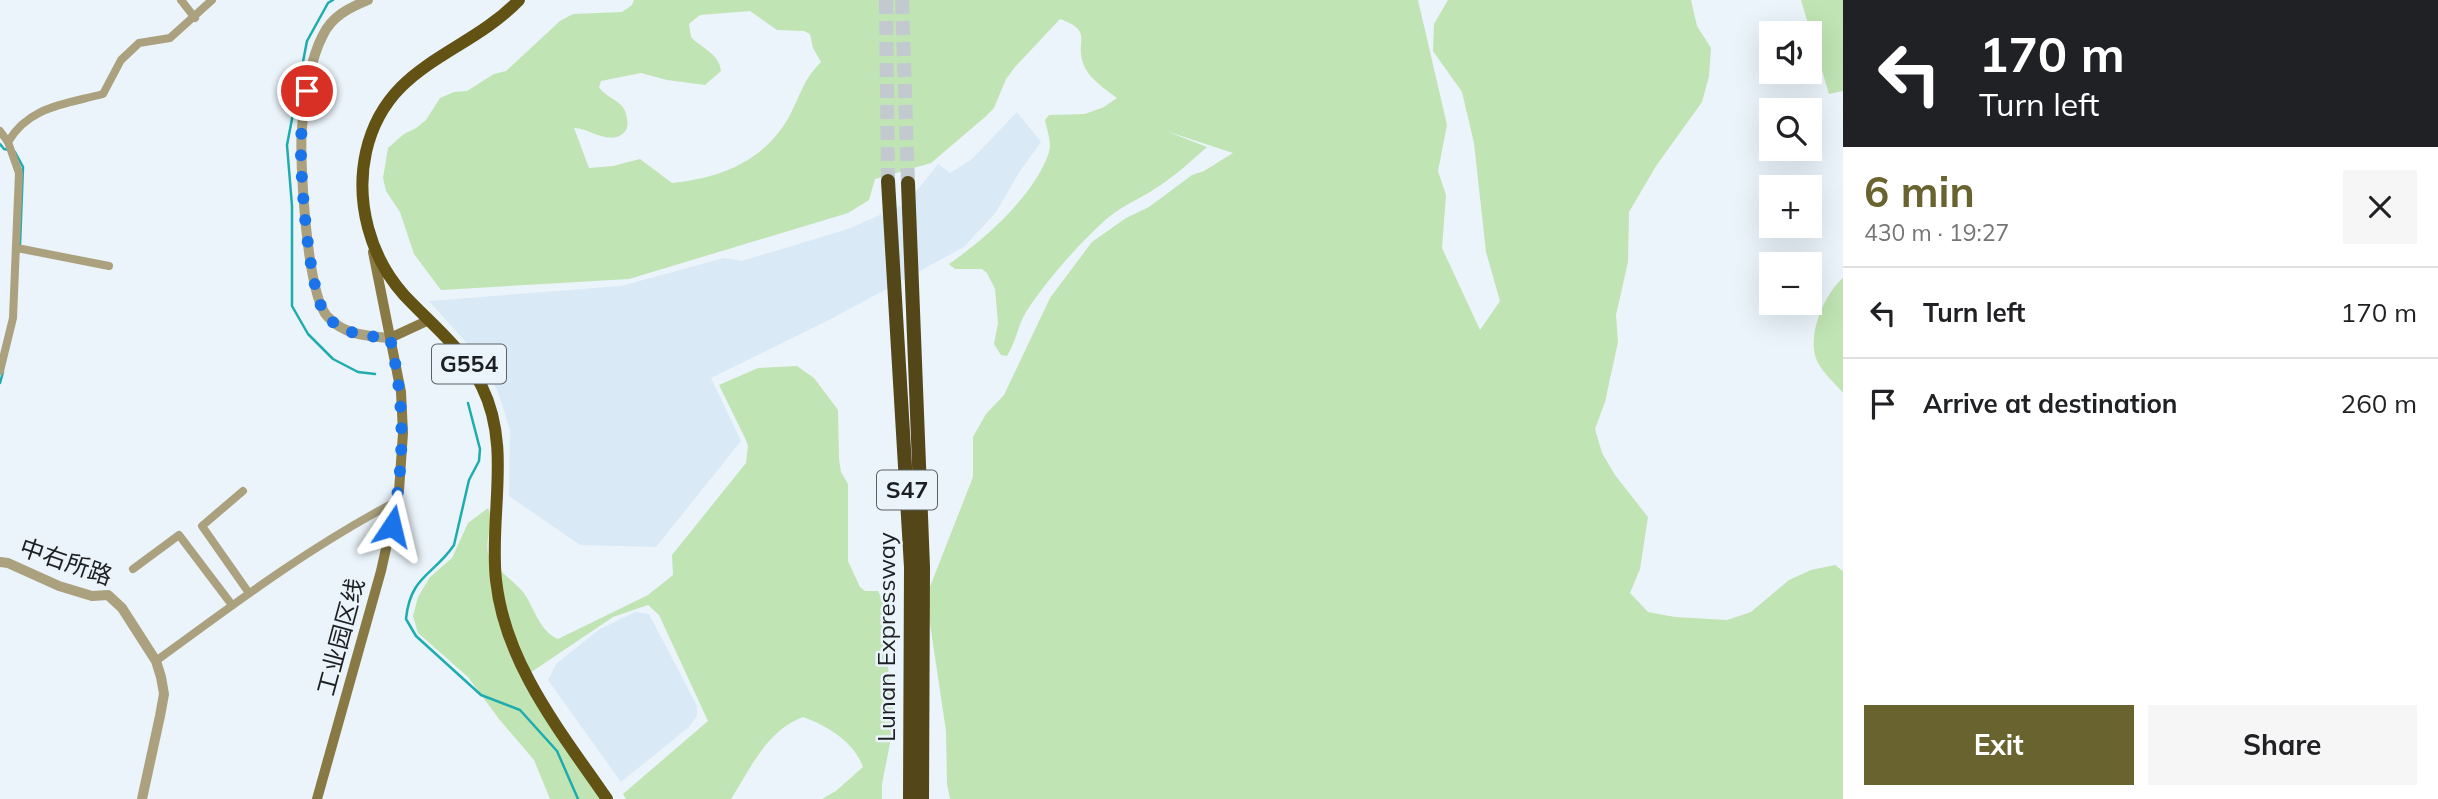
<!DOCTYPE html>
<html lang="en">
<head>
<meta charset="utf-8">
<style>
	body { margin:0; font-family:Mulish,"Noto Sans SC",sans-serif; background:#f6f6f6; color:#202124; height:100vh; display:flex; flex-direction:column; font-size:26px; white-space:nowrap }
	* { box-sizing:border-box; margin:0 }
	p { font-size:23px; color:#757577 }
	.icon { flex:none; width:38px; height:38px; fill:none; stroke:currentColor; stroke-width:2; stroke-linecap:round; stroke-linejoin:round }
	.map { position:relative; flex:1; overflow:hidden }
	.drawer { display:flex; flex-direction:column; background:#fff; width:595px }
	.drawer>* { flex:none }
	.guide { background:#202124; color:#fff; overflow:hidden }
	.fabs { position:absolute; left:1759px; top:21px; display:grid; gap:14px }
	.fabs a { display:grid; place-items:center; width:63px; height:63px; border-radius:0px; background:#fff; box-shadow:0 7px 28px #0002; font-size:35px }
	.pin { position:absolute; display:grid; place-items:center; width:60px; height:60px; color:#fff; margin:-30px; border:4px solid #fff; border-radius:50%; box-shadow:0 2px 7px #0007 }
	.me { position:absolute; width:77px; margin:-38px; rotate:10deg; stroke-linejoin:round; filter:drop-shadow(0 0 5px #0008) }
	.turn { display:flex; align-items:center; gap:24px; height:147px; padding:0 21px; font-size:32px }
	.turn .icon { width:91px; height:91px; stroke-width:2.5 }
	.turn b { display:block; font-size:49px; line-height:60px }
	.round { display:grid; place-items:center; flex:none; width:74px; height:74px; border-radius:0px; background:#f6f6f6 }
	.summary { display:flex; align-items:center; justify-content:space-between; height:119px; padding:0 21px }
	h1 { font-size:42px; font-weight:700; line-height:52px; color:#69632f }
	.button { display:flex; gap:14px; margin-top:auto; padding:14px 21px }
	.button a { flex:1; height:80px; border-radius:0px; background:#69632f; color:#fff; font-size:28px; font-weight:700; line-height:80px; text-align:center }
	.button a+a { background:#f6f6f6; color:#202124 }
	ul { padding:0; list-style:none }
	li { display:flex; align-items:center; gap:21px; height:91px; padding:0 21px; border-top:2px solid #e0e0e0 }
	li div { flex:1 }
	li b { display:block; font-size:26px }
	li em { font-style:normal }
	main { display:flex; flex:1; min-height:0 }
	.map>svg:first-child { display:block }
	.built { fill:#d9e9f5 }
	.green { fill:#c0e4b3; fill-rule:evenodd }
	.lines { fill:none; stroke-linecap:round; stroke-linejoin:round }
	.stream { stroke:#1eacae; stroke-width:2.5 }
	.motorway-tunnel { stroke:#c2cad0; stroke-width:14; stroke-dasharray:14 7; stroke-linecap:butt }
	.minor { stroke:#aba17e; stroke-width:8 }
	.tertiary { stroke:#aba17e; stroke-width:10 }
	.secondary { stroke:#897944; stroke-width:10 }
	.trunk { stroke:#625213; stroke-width:12 }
	.motorway { stroke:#534618; stroke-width:14 }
	.route { stroke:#1a73e8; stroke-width:12; stroke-dasharray:0 21.6 }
	.labels { text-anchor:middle; stroke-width:5; stroke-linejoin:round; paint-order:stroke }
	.shield { fill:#ebf4fb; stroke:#5b6063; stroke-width:2 }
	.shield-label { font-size:23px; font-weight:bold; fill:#1d2022 }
	.street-label { font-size:24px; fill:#1d2022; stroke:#ebf4fb }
</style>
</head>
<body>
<main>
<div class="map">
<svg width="1843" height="799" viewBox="0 0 1843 799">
	<rect width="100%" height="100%" fill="#ebf4fb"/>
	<g class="built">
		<polygon points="1017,112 1041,142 1020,171 996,212 964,247 831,319 711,378 741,441 656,547 580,545 509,496 510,430 497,389 472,349 429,301 621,286 724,258 742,261 848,229 907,203 938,164 950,173 972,159"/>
		<polygon points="635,612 649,614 697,706 697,716 689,727 621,782 548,680 556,664 600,629"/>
	</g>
	<g class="green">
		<path d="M 634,0 L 1418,0 L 1447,125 L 1438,171 L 1446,195 L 1442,248 L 1480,330 L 1500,301 L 1486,252 L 1474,143 L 1462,92 L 1433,51 L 1434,24 L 1448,0 L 1691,0 L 1697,26 L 1711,48 L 1709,76 L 1702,102 L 1656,166 L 1629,212 L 1628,262 L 1616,315 L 1618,342 L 1605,402 L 1595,429 L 1602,453 L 1615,475 L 1648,517 L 1640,569 L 1630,593 L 1648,612 L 1675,617 L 1727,620 L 1751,612 L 1789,580 L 1811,570 L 1835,565 L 1843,571 L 1843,799 L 950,799 L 947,784 L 946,731 L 926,597 L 973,477 L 973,437 L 986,414 L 1004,395 L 1050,298 L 1092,242 L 1126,218 L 1149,207 L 1192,175 L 1204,171 L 1233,153 L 1166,131 L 1207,147 C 1190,162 1173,178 1153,190 C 1134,202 1121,206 1103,222 C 1077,246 1046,281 1026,312 C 1018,325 1016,342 1007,356 L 1001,355 L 994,344 L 998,323 L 995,289 L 987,273 L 982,269 L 955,269 L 949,264 C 984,240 1036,194 1049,152 C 1052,143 1047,130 1045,120 L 1049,115 L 1085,114 L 1104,107 L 1117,98 C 1105,89 1088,78 1083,63 C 1075,41 1094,31 1060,19 L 1015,67 L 1006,79 L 994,108 L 985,117 L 931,163 L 875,179 L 869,200 L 848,213 L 629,279 L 441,290 L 414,254 L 400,212 L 386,191 L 383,178 L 388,148 L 404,134 L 416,128 L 426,120 L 440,98 L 454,92 L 467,91 L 494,74 L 506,71 L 560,21 L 573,14 L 622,12 L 632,5 ZM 750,11 L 777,30 L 804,31 L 810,34 L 813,48 L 821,62 C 802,81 801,95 789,117 C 764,161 721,178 672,183 L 640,159 L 613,166 L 589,168 L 574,128 C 588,127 613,149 626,130 C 629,125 627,114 624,109 C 618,99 605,97 599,87 L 601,81 L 641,73 L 667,80 L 705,85 L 721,71 C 719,53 702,49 691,37 L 689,24 L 700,15 Z"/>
		<polygon points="1801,0 1843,0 1843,91 1829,94"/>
		<path d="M 1843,278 L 1843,393 C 1835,383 1824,374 1818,363 C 1805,338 1824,294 1843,278 Z"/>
		<path d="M 797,366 L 814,378 L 838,410 L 839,459 L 841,472 L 848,484 L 848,561 L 860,587 L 865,591 L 878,591 L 887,610 L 886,652 L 893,706 L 892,733 L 882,784 L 882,799 L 822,799 L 836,791 L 863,767 C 854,742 828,726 803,717 C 766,731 751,768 731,799 L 626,799 L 623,794 L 708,721 L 659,615 L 648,605 L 613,617 L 524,677 L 603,799 L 550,799 L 534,760 L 499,719 L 468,677 L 418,633 L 413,616 L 418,597 L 430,577 L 452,558 L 468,523 L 488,508 C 496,523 483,541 489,556 C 496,570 513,580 523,592 C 535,608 538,630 558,639 L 648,595 L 673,575 L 672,555 L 746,463 L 748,446 L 746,440 L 719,385 L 758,368 Z"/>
	</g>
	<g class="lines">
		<g class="stream">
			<polyline points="333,0 328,3 307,41 287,145 292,206 292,306 308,334 333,359 358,372 375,374"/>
			<polyline points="0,144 4,149 9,150"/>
			<polyline points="15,152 23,167 20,245"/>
			<polyline points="0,383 3,372"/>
			<path d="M 468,403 L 480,449 L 479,461 L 469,480 L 454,545 C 434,575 410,576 406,619 L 416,636 L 481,695 L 520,710 L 557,751 L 578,799"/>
		</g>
		<g class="motorway-tunnel">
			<polyline points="886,0 888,181"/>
			<polyline points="902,0 908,183"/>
		</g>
		<g class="minor">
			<polyline points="181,0 195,18"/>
			<polyline points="0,131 8,142 19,173 13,318 0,371"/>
			<path d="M 8,142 C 29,106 66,104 103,94 L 121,60 L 139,43 L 170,38 L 212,0"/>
			<polyline points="17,248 109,266"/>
			<polyline points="243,491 202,526 249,593"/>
			<polyline points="133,569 179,535 232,605"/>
			<path d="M 156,661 C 235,603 311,546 397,501"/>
		</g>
		<g class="tertiary">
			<path d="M 368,0 C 349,8 332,16 323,35 C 310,59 304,101 302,128 C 299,161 307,294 327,316 C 343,335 367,336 390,338"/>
			<polyline points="0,562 8,563 59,586 92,596 108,595 122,608 156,661 161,677 164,694 160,716 142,799"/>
		</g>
		<g class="secondary">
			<polyline points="390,338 429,320"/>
			<polyline points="317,799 381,571 399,491 403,433 401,392 373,252"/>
		</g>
		<path class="trunk" d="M 519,0 C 465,56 386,63 366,152 C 355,202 370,257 404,295 C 432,325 464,349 482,387 C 512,447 489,516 496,580 C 505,664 561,732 607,799"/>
		<g class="motorway">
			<polyline points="888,181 911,567 910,799"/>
			<polyline points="908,183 923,567 922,799"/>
		</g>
	</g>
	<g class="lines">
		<path class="route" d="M 307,91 C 304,109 301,127 301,145 C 300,175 309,295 326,315 C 342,335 366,336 390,338 C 405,403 405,460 392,526"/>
	</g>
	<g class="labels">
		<g class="shield">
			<rect x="432" y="344.5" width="74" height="39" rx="5"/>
			<rect x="877" y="470.5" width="60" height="39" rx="5"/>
		</g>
		<g class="shield-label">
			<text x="469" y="372">G554</text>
			<text x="907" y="498">S47</text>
		</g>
		<g class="street-label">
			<text transform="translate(66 562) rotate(19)" y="8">中右所路</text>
			<text transform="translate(341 637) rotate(-75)" y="8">工业园区线</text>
			<text transform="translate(887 637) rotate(-90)" y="8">Lunan Expressway</text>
		</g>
	</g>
</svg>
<div class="fabs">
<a><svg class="icon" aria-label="sound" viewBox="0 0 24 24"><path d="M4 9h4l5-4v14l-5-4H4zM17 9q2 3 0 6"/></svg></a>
<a><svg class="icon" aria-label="search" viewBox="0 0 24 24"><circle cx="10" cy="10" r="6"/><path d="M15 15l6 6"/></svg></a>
<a>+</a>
<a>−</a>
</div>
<div class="pin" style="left:307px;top:91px;background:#d93025"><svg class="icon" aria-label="arrive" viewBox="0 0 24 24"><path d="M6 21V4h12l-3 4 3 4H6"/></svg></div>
<svg class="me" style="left:392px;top:526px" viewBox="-20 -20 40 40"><path d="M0-17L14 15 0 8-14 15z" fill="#1a73e8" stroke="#fff" stroke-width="4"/></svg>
</div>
<section class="drawer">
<div class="guide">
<div class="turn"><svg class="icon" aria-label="left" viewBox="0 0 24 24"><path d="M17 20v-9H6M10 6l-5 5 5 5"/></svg><div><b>170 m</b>Turn left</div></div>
</div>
<div class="summary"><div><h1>6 min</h1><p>430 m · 19:27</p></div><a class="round"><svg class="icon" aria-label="close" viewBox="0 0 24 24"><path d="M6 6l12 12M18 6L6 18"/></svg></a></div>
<ul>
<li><svg class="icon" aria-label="left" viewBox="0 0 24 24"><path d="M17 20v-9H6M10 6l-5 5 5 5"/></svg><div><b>Turn left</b></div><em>170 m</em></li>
<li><svg class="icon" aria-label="arrive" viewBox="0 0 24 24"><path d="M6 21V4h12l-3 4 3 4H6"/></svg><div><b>Arrive at destination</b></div><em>260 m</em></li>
</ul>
<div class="button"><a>Exit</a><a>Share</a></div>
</section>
</main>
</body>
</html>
